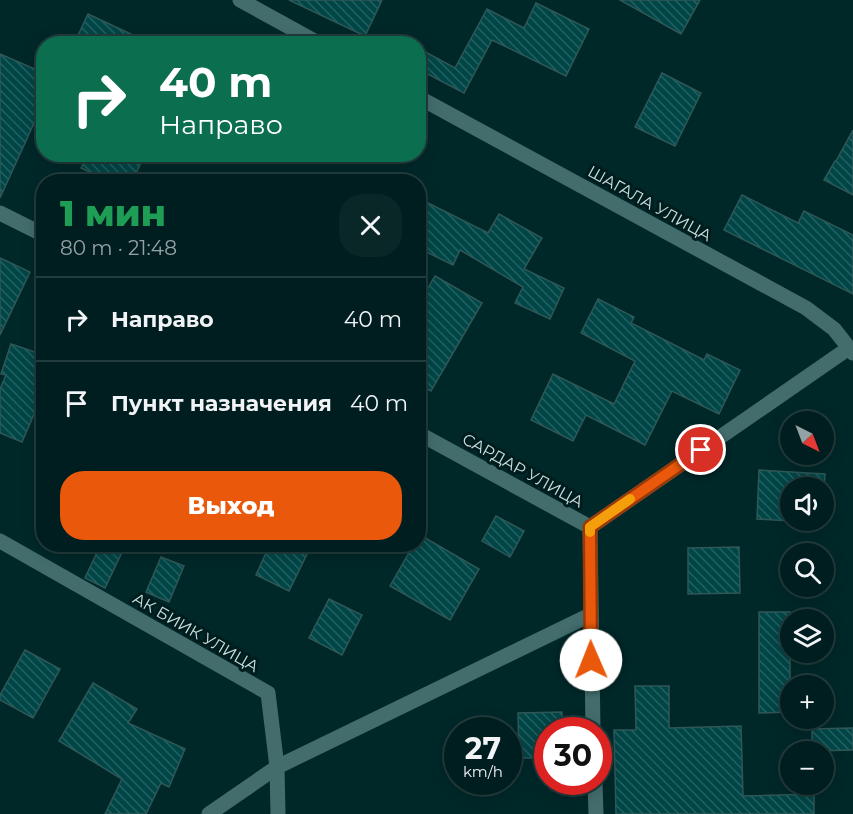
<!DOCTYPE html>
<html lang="ru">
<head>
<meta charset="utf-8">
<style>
	body { margin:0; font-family:Montserrat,sans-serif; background:#0a2728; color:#f1f3f6; height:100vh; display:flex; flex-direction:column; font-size:22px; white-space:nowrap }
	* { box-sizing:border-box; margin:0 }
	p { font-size:20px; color:#95a2a4 }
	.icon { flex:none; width:33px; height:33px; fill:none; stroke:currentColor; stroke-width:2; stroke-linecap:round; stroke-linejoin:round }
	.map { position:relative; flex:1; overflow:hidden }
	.drawer { position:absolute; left:36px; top:174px; width:390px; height:378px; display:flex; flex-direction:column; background:#001e1f; border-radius:24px; box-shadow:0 3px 15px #0003,0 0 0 2px #223c3d }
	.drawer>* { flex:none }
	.hud { position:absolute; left:36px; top:36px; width:390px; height:126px; border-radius:24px; box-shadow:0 3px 15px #0003,0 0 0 2px #223c3d; background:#0b6e4f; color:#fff; overflow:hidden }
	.needle { width:39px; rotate:138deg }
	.fabs { position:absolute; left:780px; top:411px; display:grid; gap:12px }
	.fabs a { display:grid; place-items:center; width:54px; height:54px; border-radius:50%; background:#001e1f; box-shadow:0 3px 15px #0003,0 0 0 2px #223c3d; font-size:30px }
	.speed { position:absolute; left:444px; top:717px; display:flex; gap:12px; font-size:30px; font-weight:700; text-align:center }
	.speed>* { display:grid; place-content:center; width:78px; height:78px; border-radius:50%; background:#001e1f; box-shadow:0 3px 15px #0003,0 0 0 2px #223c3d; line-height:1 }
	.speed small { font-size:15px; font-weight:400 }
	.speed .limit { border:9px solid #d22; background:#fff; color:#111 }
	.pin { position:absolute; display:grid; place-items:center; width:51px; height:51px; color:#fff; margin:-26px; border:3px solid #fff; border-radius:50%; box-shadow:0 2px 6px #0007 }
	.me { position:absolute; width:66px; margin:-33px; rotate:359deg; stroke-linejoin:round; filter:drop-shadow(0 0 4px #0008) }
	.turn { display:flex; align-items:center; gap:21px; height:126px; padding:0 24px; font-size:27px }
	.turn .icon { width:78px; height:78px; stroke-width:2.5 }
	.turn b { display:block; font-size:42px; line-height:51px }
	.round { display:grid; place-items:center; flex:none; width:63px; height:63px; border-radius:24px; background:#0a2728 }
	.summary { display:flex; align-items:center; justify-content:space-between; height:102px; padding:0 24px }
	h1 { font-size:36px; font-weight:800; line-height:45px; color:#1e9e55 }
	.primary-button { display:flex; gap:12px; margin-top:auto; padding:12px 24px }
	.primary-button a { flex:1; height:69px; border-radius:24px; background:#ea580c; color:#fff; font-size:24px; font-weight:800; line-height:69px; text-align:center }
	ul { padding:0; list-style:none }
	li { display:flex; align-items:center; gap:18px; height:84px; padding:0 24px; border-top:2px solid #223c3d }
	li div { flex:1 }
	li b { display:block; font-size:22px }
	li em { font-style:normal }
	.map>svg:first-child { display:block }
	.building { fill:url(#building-back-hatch); stroke:#305757; stroke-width:1.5 }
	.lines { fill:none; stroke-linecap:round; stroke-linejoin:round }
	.minor { stroke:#436d6d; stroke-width:15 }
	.route-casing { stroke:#983908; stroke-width:15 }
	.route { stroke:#ea580c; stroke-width:10 }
	.slow { stroke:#f59e0b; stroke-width:10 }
	.labels { text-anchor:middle; stroke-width:6; stroke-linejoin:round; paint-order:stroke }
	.street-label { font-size:16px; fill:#cce0e0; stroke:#001d1e }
</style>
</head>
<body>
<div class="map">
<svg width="853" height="814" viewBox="0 0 853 814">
	<defs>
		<pattern id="building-back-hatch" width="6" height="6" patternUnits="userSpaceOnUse" patternTransform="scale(1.5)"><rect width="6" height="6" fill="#004647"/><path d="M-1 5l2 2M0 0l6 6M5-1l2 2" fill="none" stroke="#246061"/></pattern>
	</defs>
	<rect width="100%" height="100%" fill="#002829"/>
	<g class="building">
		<polygon points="289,0 382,0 365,36"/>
		<polygon points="620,0 700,0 681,34"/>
		<polygon points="536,3 589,29 566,76 492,40 464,93 418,69 418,48 455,68 487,9 524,28"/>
		<polygon points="88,14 152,44 74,44"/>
		<polygon points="0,54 44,73 44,101 0,198"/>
		<polygon points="662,73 701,93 675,146 635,127"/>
		<polygon points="853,130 853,195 824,180 835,161 836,161"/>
		<polygon points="88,154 145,154 132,182 109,182 81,168"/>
		<polygon points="742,195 798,223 804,211 853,235 853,294 724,230"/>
		<polygon points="426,202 488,233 499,214 542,238 524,269 564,288 550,319 515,303 523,287 460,250 453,265 418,248 418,218"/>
		<polygon points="0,258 30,272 0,335"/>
		<polygon points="435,276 482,303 431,391 418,384 418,305"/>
		<polygon points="598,299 634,317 631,323 704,360 707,354 740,370 719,414 672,391 645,445 586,415 573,441 531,420 553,374 614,404 635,361 581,333"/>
		<polygon points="11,344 44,355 44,391 22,442 0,433 0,389 6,375 1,374"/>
		<polygon points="759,470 825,474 824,488 790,488 790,521 757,519"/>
		<polygon points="496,516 524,531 510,557 482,541"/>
		<polygon points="420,535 479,569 450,620 390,586 414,544 418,544 418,538"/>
		<polygon points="101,544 126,544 105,588 85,578"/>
		<polygon points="270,544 312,544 289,591 256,575"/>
		<polygon points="739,547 740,593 688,594 688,548"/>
		<polygon points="161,557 184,566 169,602 146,592"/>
		<polygon points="329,599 362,615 342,655 309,638"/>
		<polygon points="759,612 790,612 790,712 759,713"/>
		<polygon points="25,650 60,669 33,718 0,700 0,695"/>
		<polygon points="93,683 137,709 128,723 185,749 169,787 161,783 146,814 105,814 122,779 59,741"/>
		<polygon points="635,686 669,686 669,728 741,726 743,796 814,794 814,814 616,814 614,730 636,730"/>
		<polygon points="562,712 562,730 548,730 548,758 519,758 518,713"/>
		<polygon points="853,728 853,750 812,751 812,729"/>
	</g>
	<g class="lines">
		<g class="minor">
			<polyline points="240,0 320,44"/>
			<polyline points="418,97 806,308 834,329 853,353"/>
			<polyline points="0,213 44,235"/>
			<polyline points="418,433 590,527 593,730"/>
			<polyline points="590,527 849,348"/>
			<polyline points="0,541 268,693 277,767 278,814"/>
			<polyline points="595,782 596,814"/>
			<polyline points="209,814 277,767 590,615"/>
		</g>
	</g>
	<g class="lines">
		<defs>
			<polyline id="route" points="591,660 590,527 701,450"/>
		</defs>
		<use href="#route" class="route-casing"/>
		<use href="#route" class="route"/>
		<polyline class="slow" points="590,532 590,527 630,499"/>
	</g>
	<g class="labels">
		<g class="street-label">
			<text transform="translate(650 203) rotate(29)" y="6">ШАГАЛА УЛИЦА</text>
			<text transform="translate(523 470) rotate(29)" y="6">САРДАР УЛИЦА</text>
			<text transform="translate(196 632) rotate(30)" y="6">АК БИИК УЛИЦА</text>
		</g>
	</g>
</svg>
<div class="fabs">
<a><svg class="needle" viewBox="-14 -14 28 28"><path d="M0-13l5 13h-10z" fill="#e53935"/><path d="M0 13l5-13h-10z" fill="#95a2a4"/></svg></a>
<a><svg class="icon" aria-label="sound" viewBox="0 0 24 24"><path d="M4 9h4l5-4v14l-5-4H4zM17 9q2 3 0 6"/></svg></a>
<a><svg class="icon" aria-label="search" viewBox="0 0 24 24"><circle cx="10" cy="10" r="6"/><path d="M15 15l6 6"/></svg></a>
<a><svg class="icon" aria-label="layers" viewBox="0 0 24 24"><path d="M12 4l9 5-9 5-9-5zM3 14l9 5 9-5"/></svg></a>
<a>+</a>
<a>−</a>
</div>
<div class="speed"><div>27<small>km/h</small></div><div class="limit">30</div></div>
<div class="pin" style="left:701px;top:450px;background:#d93025"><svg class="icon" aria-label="arrive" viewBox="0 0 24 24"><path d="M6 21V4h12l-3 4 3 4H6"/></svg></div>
<svg class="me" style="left:591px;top:660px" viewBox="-20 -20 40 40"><circle r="19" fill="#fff"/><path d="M0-13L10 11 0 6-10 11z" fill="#ea580c"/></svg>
<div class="hud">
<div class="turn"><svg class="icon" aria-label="right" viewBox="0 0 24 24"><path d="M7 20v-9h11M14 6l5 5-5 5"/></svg><div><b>40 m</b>Направо</div></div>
</div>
<section class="drawer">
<div class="summary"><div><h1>1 мин</h1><p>80 m · 21:48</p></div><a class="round"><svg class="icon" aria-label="close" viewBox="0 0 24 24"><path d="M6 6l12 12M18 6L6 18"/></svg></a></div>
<ul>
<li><svg class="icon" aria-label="right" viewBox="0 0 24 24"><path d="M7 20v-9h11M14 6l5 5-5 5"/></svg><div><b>Направо</b></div><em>40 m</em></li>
<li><svg class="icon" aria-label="arrive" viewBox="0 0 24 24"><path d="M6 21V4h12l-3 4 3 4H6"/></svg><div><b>Пункт назначения</b></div><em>40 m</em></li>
</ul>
<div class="primary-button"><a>Выход</a></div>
</section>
</div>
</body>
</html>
